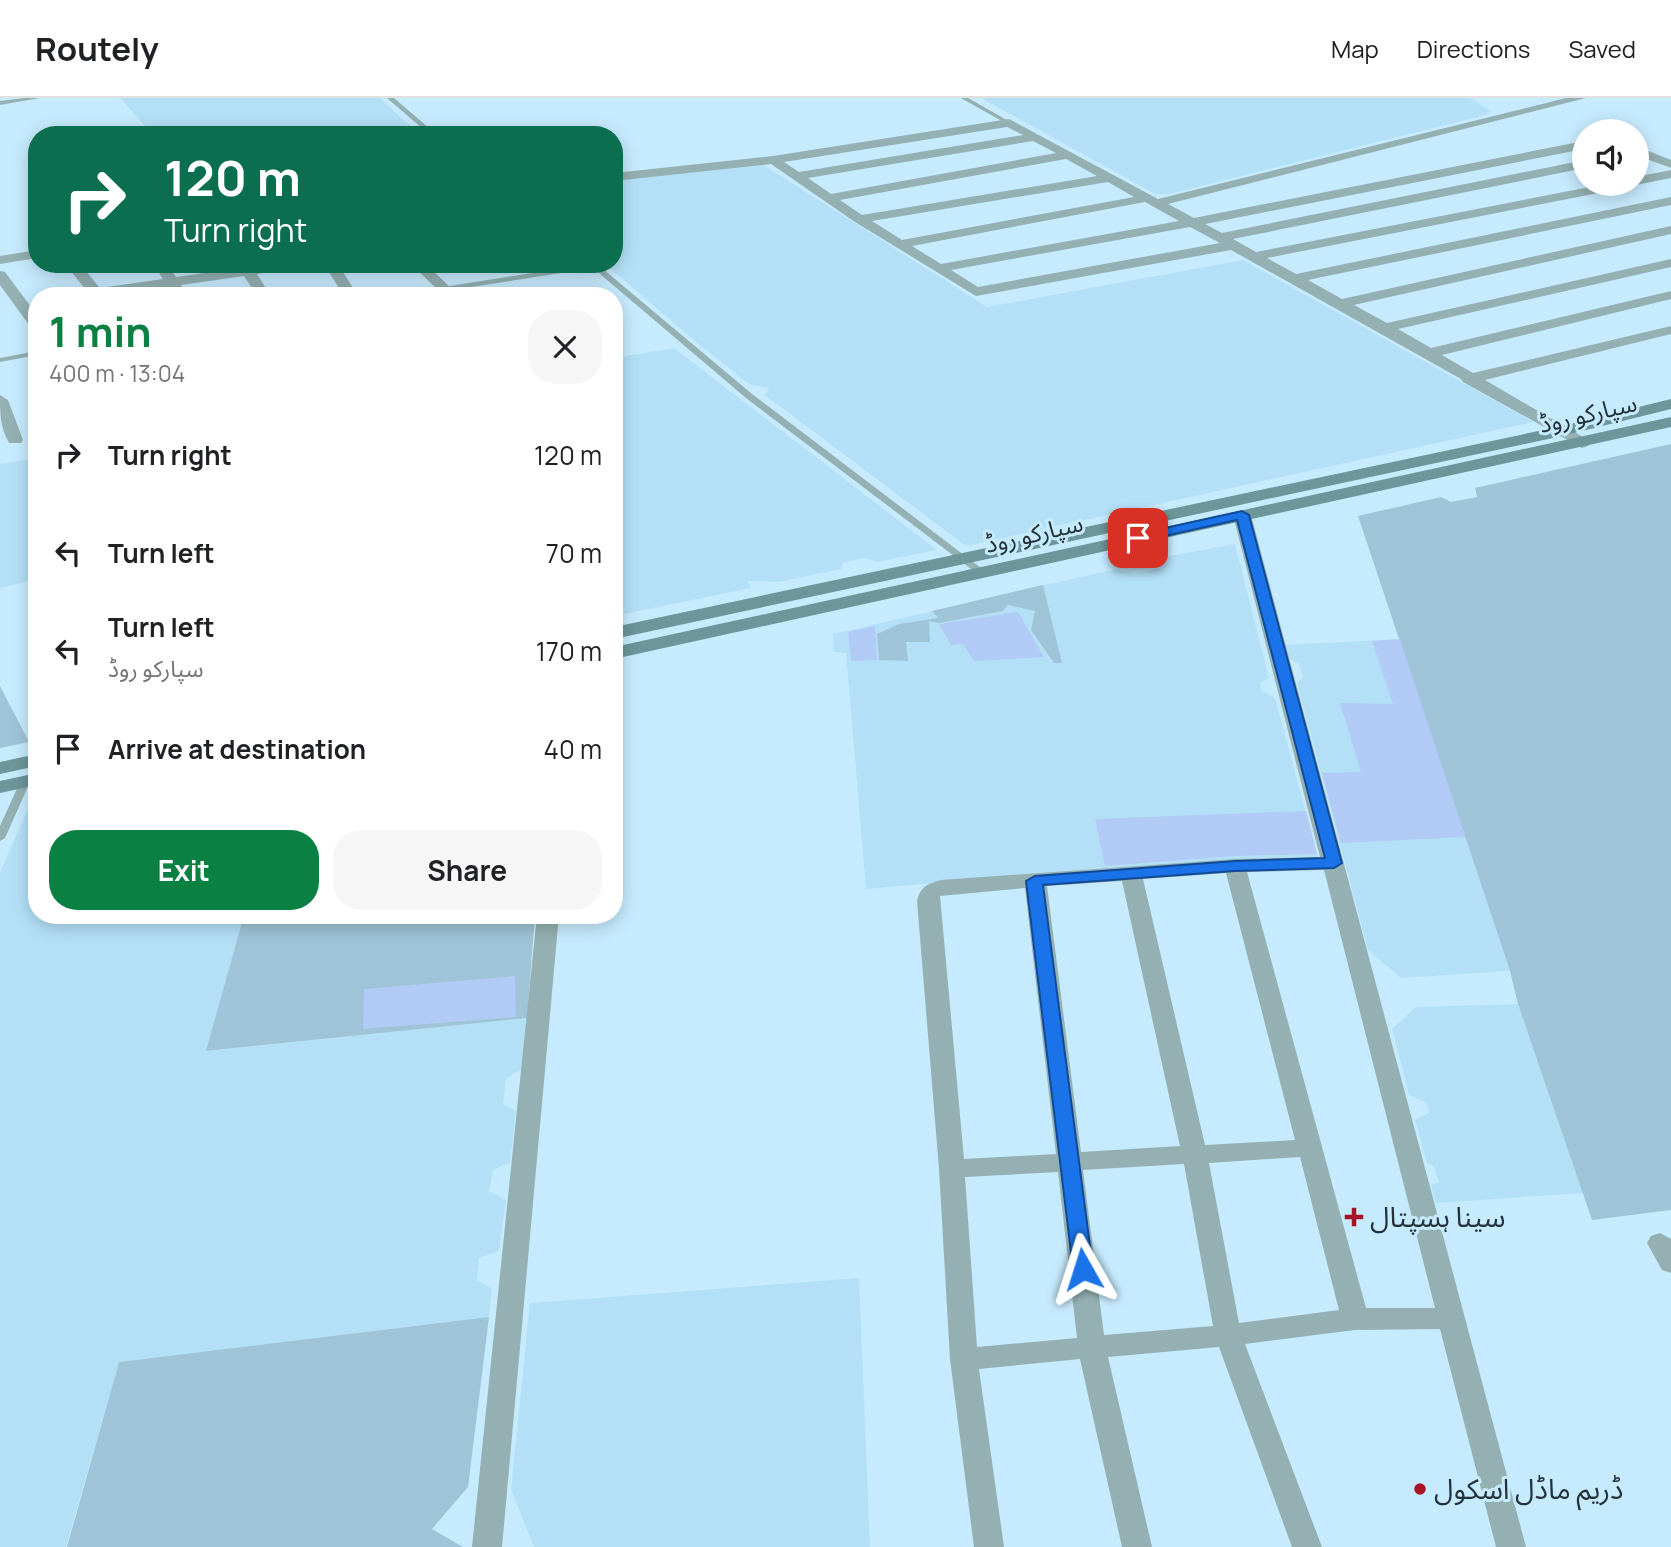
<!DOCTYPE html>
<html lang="en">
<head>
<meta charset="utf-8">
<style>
	body { margin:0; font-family:Manrope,"Noto Sans Arabic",sans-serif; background:#f6f6f6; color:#202124; height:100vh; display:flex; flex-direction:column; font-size:26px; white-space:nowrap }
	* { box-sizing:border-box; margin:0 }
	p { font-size:23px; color:#757577 }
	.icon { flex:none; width:38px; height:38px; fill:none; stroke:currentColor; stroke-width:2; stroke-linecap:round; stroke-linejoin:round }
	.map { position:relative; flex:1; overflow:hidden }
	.panel { position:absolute; left:28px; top:189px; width:595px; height:637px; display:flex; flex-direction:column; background:#fff; border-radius:28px; box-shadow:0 4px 18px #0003 }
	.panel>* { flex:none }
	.banner { position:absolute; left:28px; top:28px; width:595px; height:147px; border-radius:28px; box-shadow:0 4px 18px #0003; background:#0b6e4f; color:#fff; overflow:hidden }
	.buttons { position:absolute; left:1572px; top:21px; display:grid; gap:14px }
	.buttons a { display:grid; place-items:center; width:77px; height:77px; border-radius:50%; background:#fff; box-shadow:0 4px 18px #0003; font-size:35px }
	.pin { position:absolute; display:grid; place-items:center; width:60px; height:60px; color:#fff; margin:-30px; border-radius:14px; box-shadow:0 4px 10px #0006 }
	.me { position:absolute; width:77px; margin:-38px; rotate:354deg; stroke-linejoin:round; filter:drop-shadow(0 0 5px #0008) }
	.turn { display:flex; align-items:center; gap:24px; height:147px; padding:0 21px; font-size:32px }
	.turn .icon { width:91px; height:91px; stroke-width:2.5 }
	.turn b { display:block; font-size:49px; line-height:60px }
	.round { display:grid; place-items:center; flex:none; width:74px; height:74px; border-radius:28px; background:#f6f6f6 }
	.headline { display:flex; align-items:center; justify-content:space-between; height:119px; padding:0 21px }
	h1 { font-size:42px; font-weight:700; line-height:52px; color:#0b8043 }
	.button { display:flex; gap:14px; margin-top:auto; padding:14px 21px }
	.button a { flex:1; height:80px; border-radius:28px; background:#0b8043; color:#fff; font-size:28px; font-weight:700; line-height:80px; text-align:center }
	.button a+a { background:#f6f6f6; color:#202124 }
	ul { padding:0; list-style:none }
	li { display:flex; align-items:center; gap:21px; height:98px; padding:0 21px }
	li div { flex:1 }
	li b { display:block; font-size:26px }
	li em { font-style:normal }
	header { display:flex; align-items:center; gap:42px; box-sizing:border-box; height:98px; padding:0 35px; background:#fff; border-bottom:2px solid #e0e0e0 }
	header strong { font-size:33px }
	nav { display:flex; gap:38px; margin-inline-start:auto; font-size:24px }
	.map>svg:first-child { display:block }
	.built { fill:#b4e0f7 }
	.green { fill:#9fc4d7 }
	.building { fill:#b1caf6 }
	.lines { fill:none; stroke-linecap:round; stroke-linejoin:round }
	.lane { fill:#94b0b2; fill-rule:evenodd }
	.street { fill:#94b0b2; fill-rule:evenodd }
	.secondary { fill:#6c9699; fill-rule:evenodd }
	.route { fill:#1a73e8; stroke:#114b97; stroke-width:2 }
	.poi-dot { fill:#a91327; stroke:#c7ebfe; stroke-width:2.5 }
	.labels { text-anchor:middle; stroke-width:6; stroke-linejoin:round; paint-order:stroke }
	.street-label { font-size:24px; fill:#24323a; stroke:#c7ebfe }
	.near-poi-label { font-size:28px; fill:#24323a; stroke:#c7ebfe; text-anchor:start }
</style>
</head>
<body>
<header>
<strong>Routely</strong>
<nav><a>Map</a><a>Directions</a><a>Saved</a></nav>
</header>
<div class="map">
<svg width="1671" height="1449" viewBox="0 0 1671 1449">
	<rect width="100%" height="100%" fill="#c7ebfe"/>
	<g class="built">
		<polygon points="120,0 380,0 420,37 153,37"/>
		<polygon points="981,0 1470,0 1491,13 1485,17 1169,96 1155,96"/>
		<polygon points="762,66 987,209 1243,162 1533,324 966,448 765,297 769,290 749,286 696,244 605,166 614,166 614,83"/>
		<polygon points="674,250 937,452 877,464 865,460 843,464 841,471 779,484 748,483 751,490 614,518 614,260"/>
		<polygon points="37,360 37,481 0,490 0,366"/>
		<polygon points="1235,446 1269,580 1260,585 1261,592 1275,600 1318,759 1105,770 866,791 846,555 834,554 833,536 1116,471 1135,476 1160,470 1164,459"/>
		<polygon points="1400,541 1510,873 1401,880 1368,852 1297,585 1303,580 1299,566 1289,561 1285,547"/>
		<polygon points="37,711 37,817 244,817 207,953 527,920 522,971 506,980 503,1006 516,1013 510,1064 493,1072 489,1093 506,1102 499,1153 479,1160 477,1183 492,1191 489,1219 119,1264 66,1449 0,1449 0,774 27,713"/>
		<polygon points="1518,906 1585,1095 1436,1105 1431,1087 1439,1084 1433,1068 1427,1065 1415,1022 1429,1015 1426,1004 1409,997 1392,931 1416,909"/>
		<polygon points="859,1180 870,1449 534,1449 511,1391 530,1205"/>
	</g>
	<g class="green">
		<polygon points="1671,346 1671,1112 1592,1122 1518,906 1510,873 1358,418 1441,399 1451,404 1477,399 1475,390"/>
		<polygon points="1043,487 1062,565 1054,565 1031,532 1035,513 1008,507 1003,513 939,525 929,523 930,544 906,544 908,563 879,562 877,536 899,526 938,520 932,513"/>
		<polygon points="0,588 29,644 0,650"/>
		<polygon points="244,817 535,817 527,920 206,953"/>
		<polygon points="489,1219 468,1389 432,1431 463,1449 67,1449 119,1264"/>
	</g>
	<g class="building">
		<polygon points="1018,514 1044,559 974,563 963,546 951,547 939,526"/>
		<polygon points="875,528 877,562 851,563 848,534"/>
		<polygon points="1400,541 1465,739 1341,745 1322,675 1361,674 1340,605 1393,606 1372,543"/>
		<polygon points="1306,713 1317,756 1235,758 1105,768 1095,721"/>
		<polygon points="515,878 516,919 363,931 364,891"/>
	</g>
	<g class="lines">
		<g class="lane">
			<polygon points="24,0 40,0 0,7 0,3"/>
			<polygon points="387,0 394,0 437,37 430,37"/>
			<polygon points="961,0 968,0 1012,25 1007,26"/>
			<polygon points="589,166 597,166 752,296 985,473 985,477 979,477 746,300 593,170 414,198 395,198 398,196"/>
			<polygon points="37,253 37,257 0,264 0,260"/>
			<polygon points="25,681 30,684 5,740 0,743 0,728 20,684"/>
		</g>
		<g class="street">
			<path d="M 1566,0 L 1586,0 L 1168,106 L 1194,120 L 1584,43 L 1584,51 L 1205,126 L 1222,135 L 1575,64 L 1581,68 L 1575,72 L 1233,141 L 1256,154 L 1605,86 L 1630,86 L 1624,90 L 1267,160 L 1296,176 L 1671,99 L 1671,107 L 1308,182 L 1342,201 L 1671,128 L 1671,136 L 1354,207 L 1387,225 L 1671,161 L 1671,169 L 1398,231 L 1431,250 L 1671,193 L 1671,201 L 1442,257 L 1473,275 L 1671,228 L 1671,236 L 1485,282 L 1588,342 L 1590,345 L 1588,348 L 1582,350 L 1463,284 L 1461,281 L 1231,152 L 976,198 L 855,124 L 771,66 L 614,83 L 614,75 L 773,58 L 1009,21 L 1158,101 ZM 1007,29 L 1023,37 L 799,74 L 784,64 ZM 1033,43 L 1056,55 L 831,96 L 808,80 ZM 1066,61 L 1097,78 L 862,117 L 840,102 ZM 1108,84 L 1134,99 L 902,142 L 872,123 ZM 1145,104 L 1179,123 L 941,166 L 912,148 ZM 1190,129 L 1220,145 L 978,189 L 951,172 Z"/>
			<polygon points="1636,48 1671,62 1671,70 1636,57"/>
			<polygon points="1671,72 1671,80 1636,87 1631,86 1636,86 1636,79"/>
			<polygon points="37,152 37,160 0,166 0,158"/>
			<polygon points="65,166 80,166 100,190 163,181 153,166 167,166 176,179 239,170 237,166 301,166 294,170 257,176 271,198 257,198 244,178 181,187 188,198 174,198 168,189 107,198 69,198 86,192"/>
			<polygon points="324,166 338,166 358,198 344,198"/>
			<polygon points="411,166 426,166 452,191 445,195 440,194"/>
			<polygon points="0,173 5,174 37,217 37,232 32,231 0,187"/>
			<path d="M 0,297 L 8,302 L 23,342 L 21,345 L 9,345 C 0,330 0,315 0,297 Z"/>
			<path d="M 1242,412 L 1251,417 L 1526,1449 L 1496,1449 L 1440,1231 L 1355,1232 L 1245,1246 L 1322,1449 L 1292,1449 L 1219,1249 L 1108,1259 L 1152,1449 L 1122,1449 L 1080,1261 L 979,1271 L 1004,1449 L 974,1449 L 950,1261 L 939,1071 L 917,803 C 920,789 927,786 941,782 L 1235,761 L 1320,759 L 1233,417 ZM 1324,772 L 1435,1210 L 1366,1210 L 1247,774 ZM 1226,775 L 1295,1042 L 1205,1047 L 1143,781 ZM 1122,783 L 1180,1048 L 1081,1054 L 1047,788 ZM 1025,790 L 1056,1056 L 964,1061 L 940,798 ZM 1300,1059 L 1339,1212 L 1239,1225 L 1209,1065 ZM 1184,1066 L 1213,1228 L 1104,1237 L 1083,1072 ZM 1058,1074 L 1077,1240 L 977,1249 L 965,1079 Z"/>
			<polygon points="537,817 559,817 502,1449 472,1449"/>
			<polygon points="1660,1135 1671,1141 1671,1175 1662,1172 1647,1145 1651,1138"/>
		</g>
		<g class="secondary">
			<polygon points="1671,301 1671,311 1562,338 614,541 614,529 1562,328"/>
			<polygon points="1671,319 1671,329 614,561 614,549"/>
			<polygon points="37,656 37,668 0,676 0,664"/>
			<polygon points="37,675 37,687 0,695 0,683"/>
		</g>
	</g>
	<polygon class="route" points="1242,413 1249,417 1342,765 1334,770 1235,773 1043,787 1093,1171 1090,1176 1083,1179 1076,1176 1073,1171 1026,783 1035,778 1235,763 1325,760 1237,422 1138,444 1132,440 1138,436"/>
	<g class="poi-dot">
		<path d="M1350.5 1108.5h7v7h7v7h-7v7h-7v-7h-7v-7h7z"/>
		<circle cx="1420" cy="1391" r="7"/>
	</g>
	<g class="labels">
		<g class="street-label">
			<text transform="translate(1588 316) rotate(-13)" y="8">سپارکو روڈ</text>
			<text transform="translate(1034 436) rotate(-13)" y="8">سپارکو روڈ</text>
		</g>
		<g class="near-poi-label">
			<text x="1370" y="1129">سینا ہسپتال</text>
			<text x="1434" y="1401">ڈریم ماڈل اسکول</text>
		</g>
	</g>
</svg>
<div class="buttons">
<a><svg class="icon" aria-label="sound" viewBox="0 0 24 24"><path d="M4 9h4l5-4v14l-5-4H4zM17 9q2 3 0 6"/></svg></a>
</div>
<div class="pin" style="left:1138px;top:440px;background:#d93025"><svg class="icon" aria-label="arrive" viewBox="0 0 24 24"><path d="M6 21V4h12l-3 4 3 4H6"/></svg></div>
<svg class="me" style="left:1083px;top:1171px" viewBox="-20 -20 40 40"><path d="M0-17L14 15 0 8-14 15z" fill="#1a73e8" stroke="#fff" stroke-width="4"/></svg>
<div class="banner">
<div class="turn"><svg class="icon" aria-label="right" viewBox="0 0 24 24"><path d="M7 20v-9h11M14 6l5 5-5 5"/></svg><div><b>120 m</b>Turn right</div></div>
</div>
<section class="panel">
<div class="headline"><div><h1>1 min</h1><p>400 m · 13:04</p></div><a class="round"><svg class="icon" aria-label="close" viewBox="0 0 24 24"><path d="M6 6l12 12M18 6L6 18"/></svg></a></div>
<ul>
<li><svg class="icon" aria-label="right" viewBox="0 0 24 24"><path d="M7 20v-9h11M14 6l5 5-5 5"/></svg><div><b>Turn right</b></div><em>120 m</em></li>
<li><svg class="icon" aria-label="left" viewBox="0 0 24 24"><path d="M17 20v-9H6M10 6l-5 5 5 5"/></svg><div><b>Turn left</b></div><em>70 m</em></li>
<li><svg class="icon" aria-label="left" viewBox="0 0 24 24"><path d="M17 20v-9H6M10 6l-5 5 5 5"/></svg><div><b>Turn left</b><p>سپارکو روڈ</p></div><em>170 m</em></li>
<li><svg class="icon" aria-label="arrive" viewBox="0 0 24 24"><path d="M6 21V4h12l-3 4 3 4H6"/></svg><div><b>Arrive at destination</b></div><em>40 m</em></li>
</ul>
<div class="button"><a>Exit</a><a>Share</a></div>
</section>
</div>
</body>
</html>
